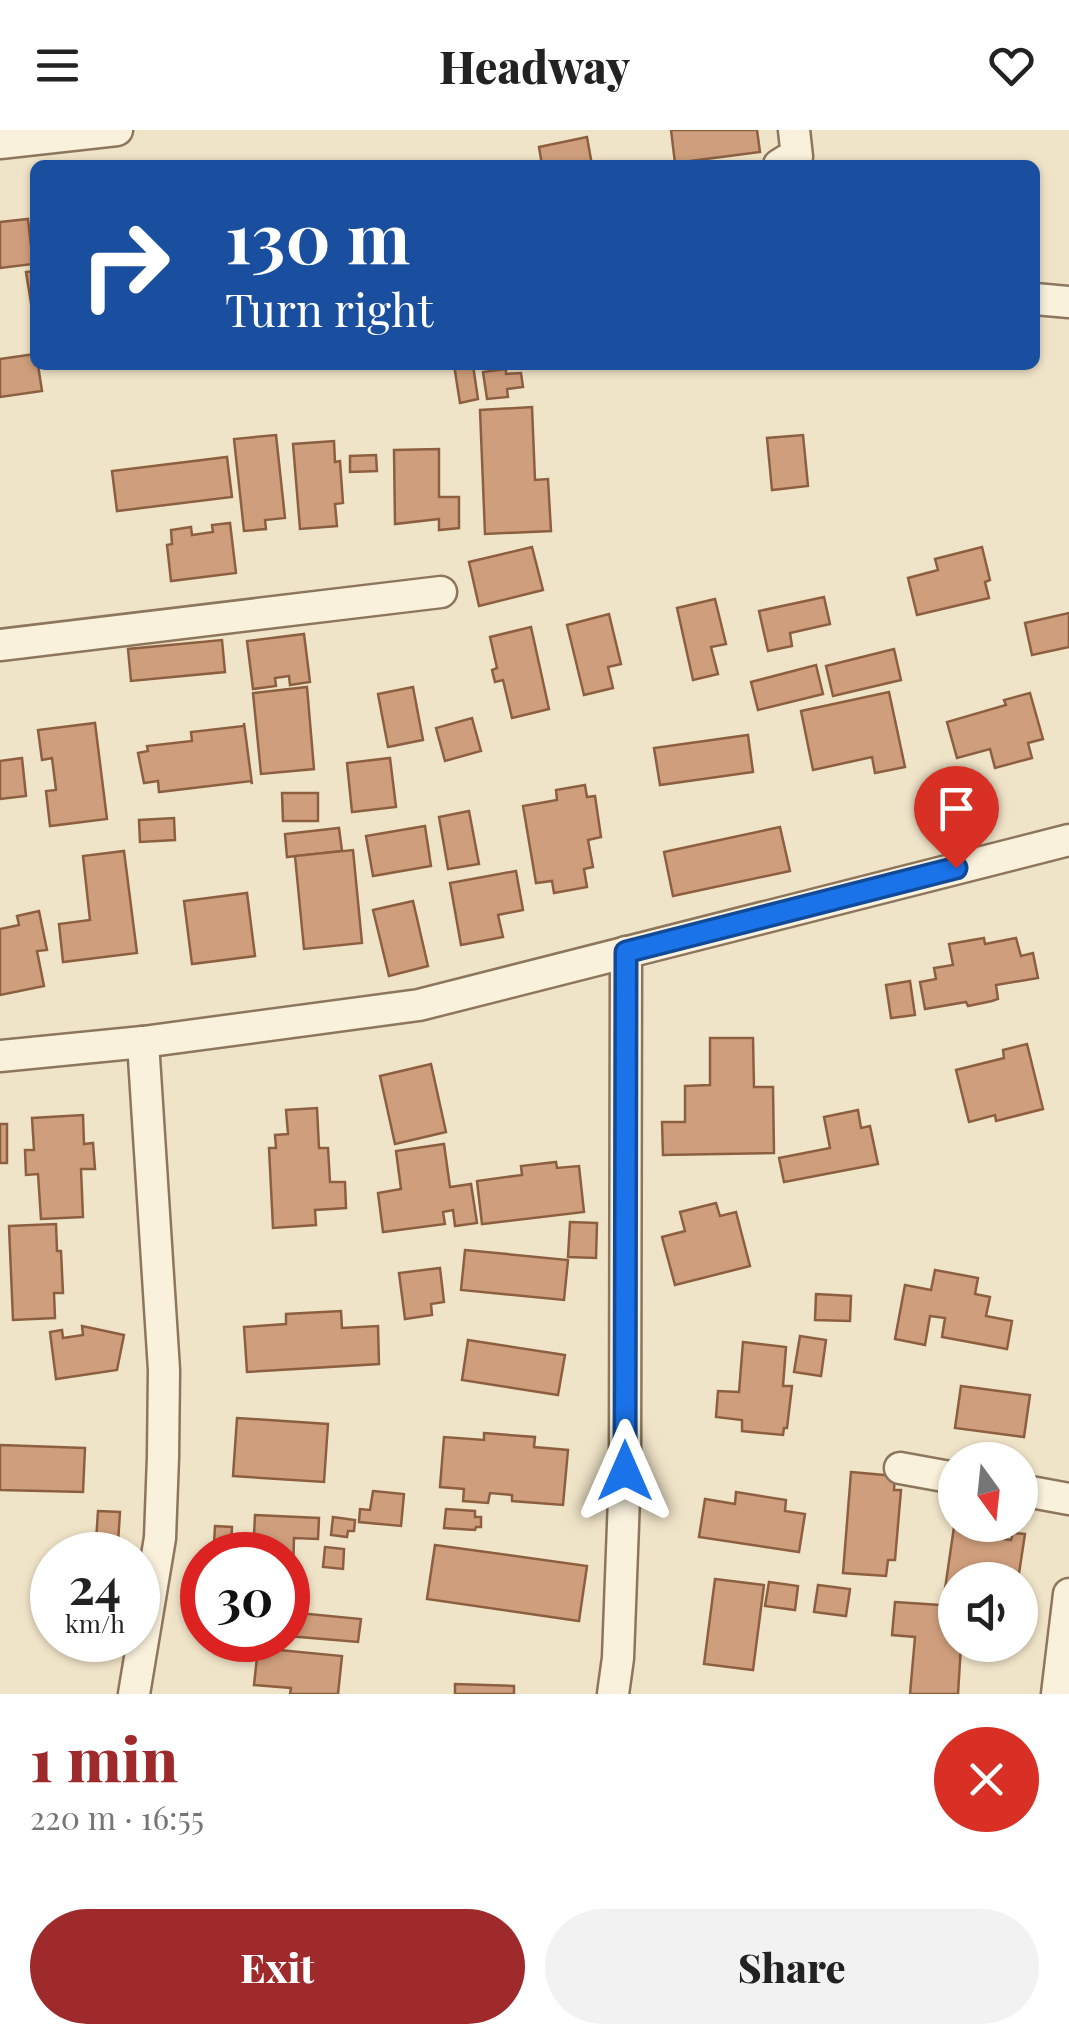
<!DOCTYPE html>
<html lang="en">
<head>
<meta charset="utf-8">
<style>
	body { margin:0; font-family:"Playfair Display",serif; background:#f2f2f2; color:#222; height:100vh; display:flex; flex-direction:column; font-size:38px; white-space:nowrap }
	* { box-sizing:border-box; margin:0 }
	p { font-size:32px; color:#767676 }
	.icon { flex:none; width:55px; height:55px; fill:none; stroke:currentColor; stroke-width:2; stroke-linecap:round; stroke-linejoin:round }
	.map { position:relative; height:1564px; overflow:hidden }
	.sheet { display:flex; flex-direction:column; background:#fff; flex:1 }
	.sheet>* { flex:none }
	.hud { position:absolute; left:30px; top:30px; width:1010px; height:210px; border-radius:15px; box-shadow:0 2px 8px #0004; background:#1a4fa0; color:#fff; overflow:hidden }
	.needle { width:65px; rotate:165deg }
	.fabs { position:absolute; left:938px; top:1312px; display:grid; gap:20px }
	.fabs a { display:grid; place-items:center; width:100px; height:100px; border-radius:50%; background:#fff; box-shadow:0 2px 8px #0004; font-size:50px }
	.speed { position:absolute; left:30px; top:1402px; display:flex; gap:20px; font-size:50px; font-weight:700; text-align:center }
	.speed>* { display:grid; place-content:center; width:130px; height:130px; border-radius:50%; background:#fff; box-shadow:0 2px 8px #0004; line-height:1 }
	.speed small { font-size:25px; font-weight:400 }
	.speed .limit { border:15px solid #d22; background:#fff; color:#111 }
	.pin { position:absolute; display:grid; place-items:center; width:85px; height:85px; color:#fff; margin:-102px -42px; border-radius:50% 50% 50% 0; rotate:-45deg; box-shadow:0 0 10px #0007 }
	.pin .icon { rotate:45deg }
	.me { position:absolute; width:110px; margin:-55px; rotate:0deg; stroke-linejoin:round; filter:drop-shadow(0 0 8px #0008) }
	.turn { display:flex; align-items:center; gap:35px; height:210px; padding:0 30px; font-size:45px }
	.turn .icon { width:130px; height:130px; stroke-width:2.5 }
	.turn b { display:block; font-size:70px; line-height:85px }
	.round { display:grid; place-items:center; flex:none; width:105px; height:105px; border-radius:52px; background:#f2f2f2 }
	.headline { display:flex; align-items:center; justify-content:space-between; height:170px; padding:0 30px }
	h1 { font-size:60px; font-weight:800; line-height:75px; color:#9e2a2b }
	.primary-button { display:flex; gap:20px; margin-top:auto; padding:20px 30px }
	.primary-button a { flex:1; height:115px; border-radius:60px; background:#9e2a2b; color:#fff; font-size:40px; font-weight:800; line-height:115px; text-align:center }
	.primary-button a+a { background:#f2f2f2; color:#222 }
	header { display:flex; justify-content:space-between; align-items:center; height:130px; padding:0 30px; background:#fff; font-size:45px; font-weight:800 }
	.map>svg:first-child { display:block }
	.building { fill:#cf9f7d; stroke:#8d5f41; stroke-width:2.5 }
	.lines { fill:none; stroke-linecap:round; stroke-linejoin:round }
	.minor-casing { stroke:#8d765c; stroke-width:35 }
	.minor { stroke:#faf1dc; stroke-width:30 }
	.route-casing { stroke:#114b97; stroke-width:25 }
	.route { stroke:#1a73e8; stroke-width:18 }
</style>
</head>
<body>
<header><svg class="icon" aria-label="menu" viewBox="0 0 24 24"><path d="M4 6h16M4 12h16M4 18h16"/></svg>Headway<svg class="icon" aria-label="heart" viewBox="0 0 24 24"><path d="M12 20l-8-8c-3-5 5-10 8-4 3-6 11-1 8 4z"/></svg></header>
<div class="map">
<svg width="1069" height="1564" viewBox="0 0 1069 1564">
	<rect width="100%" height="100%" fill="#f0e4c8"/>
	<g class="building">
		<polygon points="671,0 757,0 760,22 675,33"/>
		<polygon points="587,7 592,35 542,35 539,17"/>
		<polygon points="28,89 33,134 0,138 0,92"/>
		<polygon points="35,141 35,198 26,142"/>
		<polygon points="35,224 35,235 38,235 42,261 0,267 0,229"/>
		<polygon points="454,235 473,235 478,269 460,273"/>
		<polygon points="506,239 506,244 521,243 523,257 507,259 508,267 487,269 483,242"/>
		<polygon points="532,277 535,350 548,349 551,401 485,404 480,280"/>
		<polygon points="276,305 285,388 265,390 266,399 244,401 234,309"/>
		<polygon points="803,305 808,356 772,360 767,308"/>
		<polygon points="334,311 335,332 340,331 343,373 335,374 337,396 300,399 293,314"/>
		<polygon points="439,319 439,367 459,367 459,398 439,400 439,389 395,394 394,320"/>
		<polygon points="376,325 377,341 350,342 350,326"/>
		<polygon points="227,327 232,367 117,381 112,341"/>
		<polygon points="230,393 236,443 171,451 167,415 172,414 171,400 191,397 192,405 213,402 212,395"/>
		<polygon points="532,417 543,460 479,476 469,432"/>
		<polygon points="982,417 990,450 985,452 989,468 917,485 908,448 938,440 935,429"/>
		<polygon points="824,467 830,494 790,503 792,516 768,521 759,481"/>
		<polygon points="715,469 726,514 711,517 718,544 693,550 677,478"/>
		<polygon points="1069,483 1069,517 1032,525 1025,493"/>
		<polygon points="609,484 621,534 608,537 613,558 584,565 567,495"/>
		<polygon points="531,497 549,579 512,588 503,550 495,552 492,540 497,538 490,507"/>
		<polygon points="304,504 310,552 290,555 289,546 275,548 276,556 253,559 247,511"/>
		<polygon points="222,510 225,542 131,551 128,519"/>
		<polygon points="894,519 901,550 833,566 826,536"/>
		<polygon points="816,535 823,564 758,580 751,552"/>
		<polygon points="307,557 314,639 261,644 253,563"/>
		<polygon points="413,557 423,610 388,617 378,564"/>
		<polygon points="889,562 905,637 875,643 872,627 813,640 801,581"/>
		<polygon points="1030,563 1043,609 1028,613 1032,628 995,638 990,619 957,628 947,592 1006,575 1004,570"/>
		<polygon points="472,588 481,621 445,631 436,598"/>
		<polygon points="95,593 107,689 50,696 46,661 56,660 52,628 42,630 38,600"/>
		<polygon points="244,593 252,654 251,651 159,662 158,651 144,653 138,623 148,621 147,616 192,611 191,602 244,596"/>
		<polygon points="748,605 753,642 660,655 654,618"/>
		<polygon points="22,628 26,666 0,669 0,631"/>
		<polygon points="390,628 396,677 352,682 347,633"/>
		<polygon points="585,655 587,667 595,666 601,707 588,710 593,737 584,739 587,757 554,763 552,751 536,753 523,676 557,670 556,660"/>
		<polygon points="282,663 318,663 318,691 283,691"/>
		<polygon points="469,681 479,734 448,739 439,687"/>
		<polygon points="174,688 175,710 140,712 139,690"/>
		<polygon points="425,696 431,736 373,746 366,706"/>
		<polygon points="780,697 790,741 673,766 664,722"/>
		<polygon points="339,698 342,721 287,727 285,704"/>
		<polygon points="353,720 362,813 304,819 295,726"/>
		<polygon points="124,721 137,823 63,832 59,794 90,790 83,726"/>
		<polygon points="516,741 523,780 498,785 503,807 461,815 450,753"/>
		<polygon points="247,763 255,826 192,834 184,771"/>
		<polygon points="413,771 428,836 389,846 373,780"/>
		<polygon points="39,781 47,820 37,821 44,856 0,865 0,799 19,795 17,786"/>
		<polygon points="984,808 985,814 1016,808 1021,826 1033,823 1038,848 996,855 998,869 992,871 968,876 966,872 925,879 920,852 936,849 934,838 953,835 949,814"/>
		<polygon points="910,851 915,885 891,888 886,855"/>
		<polygon points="710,908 753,908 754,957 773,957 774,1023 663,1025 662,992 685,992 685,956 710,955"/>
		<polygon points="1027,914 1043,979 996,991 995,985 969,992 956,940 1004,928 1003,920"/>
		<polygon points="431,934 446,1002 395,1014 380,946"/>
		<polygon points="317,978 319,1018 328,1018 330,1052 345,1052 346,1078 315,1080 316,1095 273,1098 269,1018 276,1018 275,1005 288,1004 286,980"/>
		<polygon points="858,980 861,998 870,996 878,1034 784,1052 779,1028 830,1018 824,987"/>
		<polygon points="83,985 84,1014 93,1013 95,1039 81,1039 83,1087 41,1089 38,1044 26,1045 25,1020 34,1020 32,988"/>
		<rect x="0" y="994" width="7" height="39"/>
		<polygon points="444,1014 450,1057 471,1054 477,1093 455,1096 453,1080 443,1082 445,1094 383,1102 378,1063 401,1059 396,1021"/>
		<polygon points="556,1032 557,1038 579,1036 584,1082 482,1094 477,1051 522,1045 521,1036"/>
		<polygon points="716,1073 720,1086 736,1082 750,1136 675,1155 662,1107 685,1101 680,1082"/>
		<polygon points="570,1092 597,1093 596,1128 568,1127"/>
		<polygon points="56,1094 57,1121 61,1121 63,1163 54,1163 55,1188 13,1190 9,1096"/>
		<polygon points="465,1120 568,1130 564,1170 461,1160"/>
		<polygon points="440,1138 444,1172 431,1174 432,1185 405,1189 399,1143"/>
		<polygon points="935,1140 978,1148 975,1164 990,1167 986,1186 1012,1191 1007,1219 942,1207 945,1188 930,1186 925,1215 895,1209 905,1155 931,1160"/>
		<polygon points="816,1164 851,1166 850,1191 815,1190"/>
		<polygon points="341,1181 342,1198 378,1196 379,1234 247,1242 244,1197 286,1194 286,1184"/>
		<polygon points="82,1196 124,1205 117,1240 56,1249 50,1202 62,1200 63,1208 83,1205"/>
		<polygon points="800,1206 826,1210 821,1246 794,1242"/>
		<polygon points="468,1210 565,1225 558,1265 462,1250"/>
		<polygon points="743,1212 786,1217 783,1256 792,1256 787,1298 784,1298 783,1305 742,1301 742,1290 716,1287 718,1261 739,1262"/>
		<polygon points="961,1256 1030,1265 1024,1307 955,1298"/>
		<polygon points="237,1288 328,1294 324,1352 233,1346"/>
		<polygon points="484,1303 535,1307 534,1317 568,1320 563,1375 512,1371 512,1365 490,1363 488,1373 463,1371 464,1359 440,1357 444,1307 484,1310"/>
		<polygon points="0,1315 85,1318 83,1362 0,1360"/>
		<polygon points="851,1342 895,1346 894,1360 901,1360 895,1430 888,1430 886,1446 843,1443"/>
		<polygon points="373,1361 404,1364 401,1396 359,1392 360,1379 370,1380"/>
		<polygon points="736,1362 786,1370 785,1381 805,1384 799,1422 699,1407 705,1369 735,1374"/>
		<polygon points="446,1379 475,1381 475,1387 481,1387 481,1397 476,1397 475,1400 444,1398"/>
		<polygon points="98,1381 120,1382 118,1413 96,1411"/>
		<polygon points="255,1385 319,1388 318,1409 294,1408 292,1474 288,1474 288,1425 253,1425"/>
		<polygon points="333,1387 355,1390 354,1401 348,1401 347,1407 331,1405"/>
		<polygon points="215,1396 232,1397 231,1415 214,1414"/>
		<polygon points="954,1397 972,1399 971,1404 1011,1410 1013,1403 1025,1404 1018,1450 955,1450 955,1460 945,1459"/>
		<polygon points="435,1415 587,1436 579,1491 427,1469"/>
		<polygon points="325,1417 344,1419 343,1439 323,1437"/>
		<polygon points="715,1449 764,1455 753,1540 704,1534"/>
		<polygon points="769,1452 798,1456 795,1480 765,1476"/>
		<polygon points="818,1455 850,1459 846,1486 814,1482"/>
		<polygon points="895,1472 955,1476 955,1515 961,1515 958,1564 910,1564 915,1507 892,1505"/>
		<polygon points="288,1482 361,1489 358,1512 288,1506"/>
		<polygon points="258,1518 342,1526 338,1564 290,1564 291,1558 254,1555"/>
		<polygon points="455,1554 514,1556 514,1564 455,1564"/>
	</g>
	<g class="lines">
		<defs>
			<g id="minor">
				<polyline points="0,13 117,0"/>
				<polyline points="779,35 787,30 797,27 794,0"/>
				<polyline points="1035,169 1069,172"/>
				<polyline points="0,515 441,462"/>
				<polyline points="0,926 143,912 419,875 1069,710"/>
				<polyline points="900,1338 955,1348"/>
				<polyline points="1020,1360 1069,1369"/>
				<polyline points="134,1564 160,1408 163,1327 164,1240 143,912"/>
				<polyline points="613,1564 618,1528 625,1341 626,822"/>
				<polyline points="1057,1564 1069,1464"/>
			</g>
		</defs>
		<use href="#minor" class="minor-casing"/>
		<use href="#minor" class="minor"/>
	</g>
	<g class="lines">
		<defs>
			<polyline id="route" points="625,1341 626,822 956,738"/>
		</defs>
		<use href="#route" class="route-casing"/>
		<use href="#route" class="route"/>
	</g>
</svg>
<div class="fabs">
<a><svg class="needle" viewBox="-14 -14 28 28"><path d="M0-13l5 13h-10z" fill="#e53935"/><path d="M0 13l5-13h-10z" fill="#767676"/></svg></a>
<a><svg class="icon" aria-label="sound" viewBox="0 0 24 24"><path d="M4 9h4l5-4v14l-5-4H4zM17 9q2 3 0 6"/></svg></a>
</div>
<div class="speed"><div>24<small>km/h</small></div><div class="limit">30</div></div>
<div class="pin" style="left:956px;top:738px;background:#d93025"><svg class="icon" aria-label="arrive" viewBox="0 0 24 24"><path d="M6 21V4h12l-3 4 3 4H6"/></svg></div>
<svg class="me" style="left:625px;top:1341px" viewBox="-20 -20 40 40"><path d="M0-17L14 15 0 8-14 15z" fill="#1a73e8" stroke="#fff" stroke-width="4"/></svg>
<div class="hud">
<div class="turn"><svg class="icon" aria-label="right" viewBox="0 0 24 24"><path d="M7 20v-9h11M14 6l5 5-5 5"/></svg><div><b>130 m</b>Turn right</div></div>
</div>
</div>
<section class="sheet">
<div class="headline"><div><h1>1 min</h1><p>220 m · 16:55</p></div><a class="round" style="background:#d93025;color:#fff"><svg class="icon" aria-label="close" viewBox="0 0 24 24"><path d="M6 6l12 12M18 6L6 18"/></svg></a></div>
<div class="primary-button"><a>Exit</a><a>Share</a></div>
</section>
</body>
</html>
